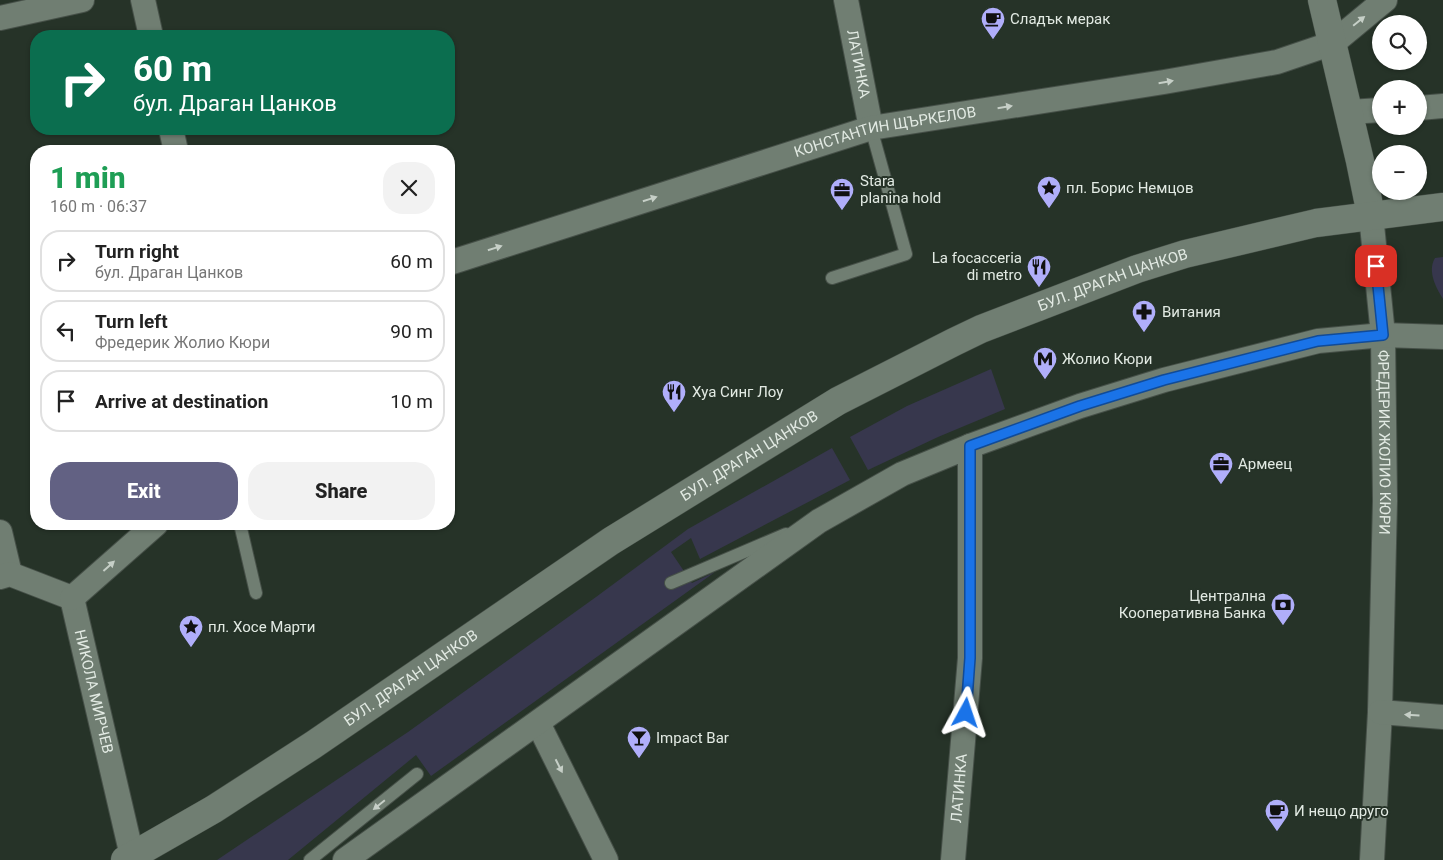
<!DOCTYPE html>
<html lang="en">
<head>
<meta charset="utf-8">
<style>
	body { margin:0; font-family:Roboto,sans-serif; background:#f2f2f2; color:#222; height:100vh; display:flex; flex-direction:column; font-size:19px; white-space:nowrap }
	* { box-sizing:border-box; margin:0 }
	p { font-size:16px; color:#767676 }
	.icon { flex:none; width:28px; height:28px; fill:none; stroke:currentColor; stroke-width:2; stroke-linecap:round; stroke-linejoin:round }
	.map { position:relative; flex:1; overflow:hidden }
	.details { position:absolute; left:30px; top:145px; width:425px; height:385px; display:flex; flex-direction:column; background:#fff; border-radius:20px; box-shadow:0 1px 4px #0004 }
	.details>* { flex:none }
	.guide { position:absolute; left:30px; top:30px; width:425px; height:105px; border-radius:20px; box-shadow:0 1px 4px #0004; background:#0b6e4f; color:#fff; overflow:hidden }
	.fabs { position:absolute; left:1372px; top:15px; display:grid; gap:10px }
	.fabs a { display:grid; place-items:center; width:55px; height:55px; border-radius:50%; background:#fff; box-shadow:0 1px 4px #0004; font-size:25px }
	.pin { position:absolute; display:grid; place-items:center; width:42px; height:42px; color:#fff; margin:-21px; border-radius:10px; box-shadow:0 2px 8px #0006 }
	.me { position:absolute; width:55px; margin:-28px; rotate:5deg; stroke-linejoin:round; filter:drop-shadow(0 0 4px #0008) }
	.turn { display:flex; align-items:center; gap:18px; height:105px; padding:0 20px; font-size:22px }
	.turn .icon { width:65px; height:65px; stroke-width:2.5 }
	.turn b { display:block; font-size:35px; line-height:42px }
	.round { display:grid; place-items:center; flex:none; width:52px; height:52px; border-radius:20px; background:#f2f2f2 }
	.headline { display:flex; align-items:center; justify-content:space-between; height:85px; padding:0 20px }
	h1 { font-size:30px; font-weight:800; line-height:38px; color:#1e9e55 }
	.cta { display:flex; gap:10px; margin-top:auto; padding:10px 20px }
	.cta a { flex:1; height:58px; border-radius:20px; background:#626183; color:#fff; font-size:20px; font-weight:800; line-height:58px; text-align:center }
	.cta a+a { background:#f2f2f2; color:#222 }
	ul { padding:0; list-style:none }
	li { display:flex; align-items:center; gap:15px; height:62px; margin:0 10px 8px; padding:0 10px; border:2px solid #e0e0e0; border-radius:20px }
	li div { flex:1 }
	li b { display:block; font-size:19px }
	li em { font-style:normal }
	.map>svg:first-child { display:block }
	.green { fill:#37374d }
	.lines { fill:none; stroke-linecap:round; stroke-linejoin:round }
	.lane-casing { stroke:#465048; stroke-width:14 }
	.street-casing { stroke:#465048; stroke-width:26 }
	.secondary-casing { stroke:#465048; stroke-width:29 }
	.lane { stroke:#707e72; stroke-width:12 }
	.street { stroke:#707e72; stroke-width:24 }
	.secondary { stroke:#707e72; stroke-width:28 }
	.oneway { fill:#c6cfc7 }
	.route-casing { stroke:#114b97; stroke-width:12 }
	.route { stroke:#1a73e8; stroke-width:9 }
	.labels { text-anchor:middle; stroke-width:4; stroke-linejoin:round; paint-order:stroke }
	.poi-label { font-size:15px; fill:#e2eae3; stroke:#263328; text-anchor:start }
	.street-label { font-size:15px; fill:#e2eae3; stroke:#263328 }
</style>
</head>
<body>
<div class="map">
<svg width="1443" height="860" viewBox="0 0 1443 860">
	<rect width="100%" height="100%" fill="#263328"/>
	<g class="green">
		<path d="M 1443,257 L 1443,299 C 1436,288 1427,271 1435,258 Z"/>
		<polygon points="991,369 1005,409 938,437 868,470 850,437 907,406"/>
		<polygon points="832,448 850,480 700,559 691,538 671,552 692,583 715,572 431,776 416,755 288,860 217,860 408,732 596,597 688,529"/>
	</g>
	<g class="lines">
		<defs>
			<g id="lane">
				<polyline points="832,278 906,254 871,128"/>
				<polyline points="240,524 256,593"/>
				<polyline points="671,583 786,534"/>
				<polyline points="310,860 417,774"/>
			</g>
			<g id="street">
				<polyline points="143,0 151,36"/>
				<path id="s1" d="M 846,0 L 871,128"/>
				<polyline points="0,18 82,0"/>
				<polyline points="1419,108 1443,106"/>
				<polyline points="1349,112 1381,110"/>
				<polyline points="171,129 176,151"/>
				<path id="s2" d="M 1371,215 L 1383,335 L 1385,501 L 1380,712 L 1372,860"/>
				<path id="s3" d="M 449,263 L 871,128 L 1164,82 L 1277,62 L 1333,43 L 1385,0"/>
				<polyline points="0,532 10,574"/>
				<polyline points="0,577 10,574 72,598"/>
				<path id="s4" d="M 72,598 L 133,860"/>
				<polyline points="72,598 156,524"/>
				<polyline points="1380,712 1443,717"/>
				<polyline points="538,723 606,860"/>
				<polyline points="345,860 819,521 902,474 970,446 1080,406 1164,380 1318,341 1383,335 1443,337"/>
				<path id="s5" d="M 953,860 L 970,658 L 970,446"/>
			</g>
			<g id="secondary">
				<polyline points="1322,0 1360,161 1371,215"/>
				<path id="s6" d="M 125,860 L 214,809 L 313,745 L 611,541 L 838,401 L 954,342 L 981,329 L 1137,269 L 1185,254 L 1316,223 L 1443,207"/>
			</g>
		</defs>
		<use href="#lane" class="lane-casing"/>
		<use href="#street" class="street-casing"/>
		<use href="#secondary" class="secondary-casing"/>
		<use href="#lane" class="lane"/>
		<use href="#street" class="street"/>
		<use href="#secondary" class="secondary"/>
	</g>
	<defs><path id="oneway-solid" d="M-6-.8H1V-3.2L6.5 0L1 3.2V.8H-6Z" transform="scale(1.25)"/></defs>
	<g class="oneway">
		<use href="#oneway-solid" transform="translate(1359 21) rotate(-39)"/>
		<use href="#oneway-solid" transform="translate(1166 82) rotate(-10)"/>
		<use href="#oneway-solid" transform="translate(1005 107) rotate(-9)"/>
		<use href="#oneway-solid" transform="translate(650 199) rotate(-18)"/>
		<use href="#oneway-solid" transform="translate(495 248) rotate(-18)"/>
		<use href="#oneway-solid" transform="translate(109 566) rotate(-42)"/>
		<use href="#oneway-solid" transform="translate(1412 715) rotate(-176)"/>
		<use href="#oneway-solid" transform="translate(559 766) rotate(63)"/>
		<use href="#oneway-solid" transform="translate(379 805) rotate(141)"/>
	</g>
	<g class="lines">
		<defs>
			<polyline id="route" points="966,713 970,658 970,446 1080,406 1164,380 1318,341 1383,335 1376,266"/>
		</defs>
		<use href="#route" class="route-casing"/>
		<use href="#route" class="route"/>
	</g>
	<defs>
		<symbol id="cafe-pin" viewBox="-11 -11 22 30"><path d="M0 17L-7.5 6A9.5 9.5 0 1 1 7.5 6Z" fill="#b0aefa" stroke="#263328"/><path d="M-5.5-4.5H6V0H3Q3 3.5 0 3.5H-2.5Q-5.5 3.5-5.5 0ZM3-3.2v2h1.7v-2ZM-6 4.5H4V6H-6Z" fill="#111"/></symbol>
		<symbol id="sight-pin" viewBox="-11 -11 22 30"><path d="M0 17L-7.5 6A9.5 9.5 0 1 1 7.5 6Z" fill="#b0aefa" stroke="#263328"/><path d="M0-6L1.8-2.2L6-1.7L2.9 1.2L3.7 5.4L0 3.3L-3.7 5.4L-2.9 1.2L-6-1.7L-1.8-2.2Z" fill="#111"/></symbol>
		<symbol id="office-pin" viewBox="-11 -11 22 30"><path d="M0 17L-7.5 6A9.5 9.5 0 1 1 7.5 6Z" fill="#b0aefa" stroke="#263328"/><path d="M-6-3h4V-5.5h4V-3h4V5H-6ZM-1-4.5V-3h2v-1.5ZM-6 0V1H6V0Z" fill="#111"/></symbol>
		<symbol id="restaurant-pin" viewBox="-11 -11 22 30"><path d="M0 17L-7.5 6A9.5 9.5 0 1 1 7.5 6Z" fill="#b0aefa" stroke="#263328"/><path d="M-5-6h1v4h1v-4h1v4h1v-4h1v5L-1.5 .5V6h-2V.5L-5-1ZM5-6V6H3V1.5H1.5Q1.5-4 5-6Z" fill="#111"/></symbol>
		<symbol id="pharmacy-pin" viewBox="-11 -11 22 30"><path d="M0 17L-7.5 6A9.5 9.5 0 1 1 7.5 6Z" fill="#b0aefa" stroke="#263328"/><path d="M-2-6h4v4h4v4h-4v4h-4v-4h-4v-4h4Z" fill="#111"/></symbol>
		<symbol id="metro-pin" viewBox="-11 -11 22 30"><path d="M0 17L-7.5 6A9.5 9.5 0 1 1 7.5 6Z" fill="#b0aefa" stroke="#263328"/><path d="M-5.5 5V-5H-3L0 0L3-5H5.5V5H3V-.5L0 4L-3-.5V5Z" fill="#111"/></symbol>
		<symbol id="bank-pin" viewBox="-11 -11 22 30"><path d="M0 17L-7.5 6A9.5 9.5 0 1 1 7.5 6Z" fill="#b0aefa" stroke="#263328"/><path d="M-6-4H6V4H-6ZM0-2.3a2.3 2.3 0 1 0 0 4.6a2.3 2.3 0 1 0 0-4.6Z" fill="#111"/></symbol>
		<symbol id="bar-pin" viewBox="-11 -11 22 30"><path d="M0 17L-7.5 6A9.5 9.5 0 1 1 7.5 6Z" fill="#b0aefa" stroke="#263328"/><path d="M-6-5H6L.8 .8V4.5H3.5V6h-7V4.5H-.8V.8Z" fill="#111"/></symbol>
	</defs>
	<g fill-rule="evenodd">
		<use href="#cafe-pin" x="979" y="5" width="28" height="38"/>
		<use href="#sight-pin" x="1035" y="174" width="28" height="38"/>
		<use href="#office-pin" x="828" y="176" width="28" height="38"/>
		<use href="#restaurant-pin" x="1025" y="253" width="28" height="38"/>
		<use href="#pharmacy-pin" x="1130" y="298" width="28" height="38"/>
		<use href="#metro-pin" x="1031" y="345" width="28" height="38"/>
		<use href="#restaurant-pin" x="660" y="378" width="28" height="38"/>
		<use href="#office-pin" x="1207" y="450" width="28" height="38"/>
		<use href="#bank-pin" x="1269" y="591" width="28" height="38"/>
		<use href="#sight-pin" x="177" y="613" width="28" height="38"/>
		<use href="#bar-pin" x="625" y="724" width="28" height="38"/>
		<use href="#cafe-pin" x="1263" y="797" width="28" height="38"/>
	</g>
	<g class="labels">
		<g class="poi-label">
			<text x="1010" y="24">Сладък мерак</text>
			<text x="860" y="186">Stara<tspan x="860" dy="17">planina hold</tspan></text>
			<text x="1066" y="193">пл. Борис Немцов</text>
			<text x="1022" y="263" text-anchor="end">La focacceria<tspan x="1022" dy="17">di metro</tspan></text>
			<text x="1162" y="317">Витания</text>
			<text x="1062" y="364">Жолио Кюри</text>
			<text x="692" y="397">Хуа Синг Лоу</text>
			<text x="1238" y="469">Армеец</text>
			<text x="1266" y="601" text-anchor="end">Централна<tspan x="1266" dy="17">Кооперативна Банка</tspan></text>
			<text x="208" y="632">пл. Хосе Марти</text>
			<text x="656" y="743">Impact Bar</text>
			<text x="1294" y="816">И нещо друго</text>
		</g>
		<g class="street-label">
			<text dy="5" stroke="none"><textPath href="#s1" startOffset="65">ЛАТИНКА</textPath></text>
			<text dy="5" stroke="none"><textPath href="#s3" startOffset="456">КОНСТАНТИН ЩЪРКЕЛОВ</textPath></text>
			<text dy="5" stroke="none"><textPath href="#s6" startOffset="1149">БУЛ. ДРАГАН ЦАНКОВ</textPath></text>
			<text dy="5" stroke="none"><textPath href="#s2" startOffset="228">ФРЕДЕРИК ЖОЛИО КЮРИ</textPath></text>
			<text dy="5" stroke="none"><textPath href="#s6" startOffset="744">БУЛ. ДРАГАН ЦАНКОВ</textPath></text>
			<text dy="5" stroke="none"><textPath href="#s6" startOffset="339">БУЛ. ДРАГАН ЦАНКОВ</textPath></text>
			<text dy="5" stroke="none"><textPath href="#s4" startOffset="96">НИКОЛА МИРЧЕВ</textPath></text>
			<text dy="5" stroke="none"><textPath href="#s5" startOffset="72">ЛАТИНКА</textPath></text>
		</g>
	</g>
</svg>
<div class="fabs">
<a><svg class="icon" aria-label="search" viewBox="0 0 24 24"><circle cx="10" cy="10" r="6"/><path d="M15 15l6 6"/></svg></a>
<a>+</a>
<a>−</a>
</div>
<div class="pin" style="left:1376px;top:266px;background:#d93025"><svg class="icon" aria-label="arrive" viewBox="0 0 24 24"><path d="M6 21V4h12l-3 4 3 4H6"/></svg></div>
<svg class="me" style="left:966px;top:713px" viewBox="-20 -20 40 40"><path d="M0-17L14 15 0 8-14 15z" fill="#1a73e8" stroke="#fff" stroke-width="4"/></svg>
<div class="guide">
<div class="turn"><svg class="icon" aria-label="right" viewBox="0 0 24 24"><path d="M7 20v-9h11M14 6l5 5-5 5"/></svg><div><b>60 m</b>бул. Драган Цанков</div></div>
</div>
<section class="details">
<div class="headline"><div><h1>1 min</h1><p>160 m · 06:37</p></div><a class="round"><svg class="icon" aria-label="close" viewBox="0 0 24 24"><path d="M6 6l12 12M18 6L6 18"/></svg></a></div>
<ul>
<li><svg class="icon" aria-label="right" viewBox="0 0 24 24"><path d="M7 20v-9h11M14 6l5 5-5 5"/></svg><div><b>Turn right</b><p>бул. Драган Цанков</p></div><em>60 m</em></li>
<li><svg class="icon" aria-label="left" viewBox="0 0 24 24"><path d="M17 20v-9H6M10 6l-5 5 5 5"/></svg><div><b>Turn left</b><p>Фредерик Жолио Кюри</p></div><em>90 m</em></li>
<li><svg class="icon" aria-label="arrive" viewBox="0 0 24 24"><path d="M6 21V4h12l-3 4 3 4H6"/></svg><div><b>Arrive at destination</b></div><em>10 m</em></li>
</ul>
<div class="cta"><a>Exit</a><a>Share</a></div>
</section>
</div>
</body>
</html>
